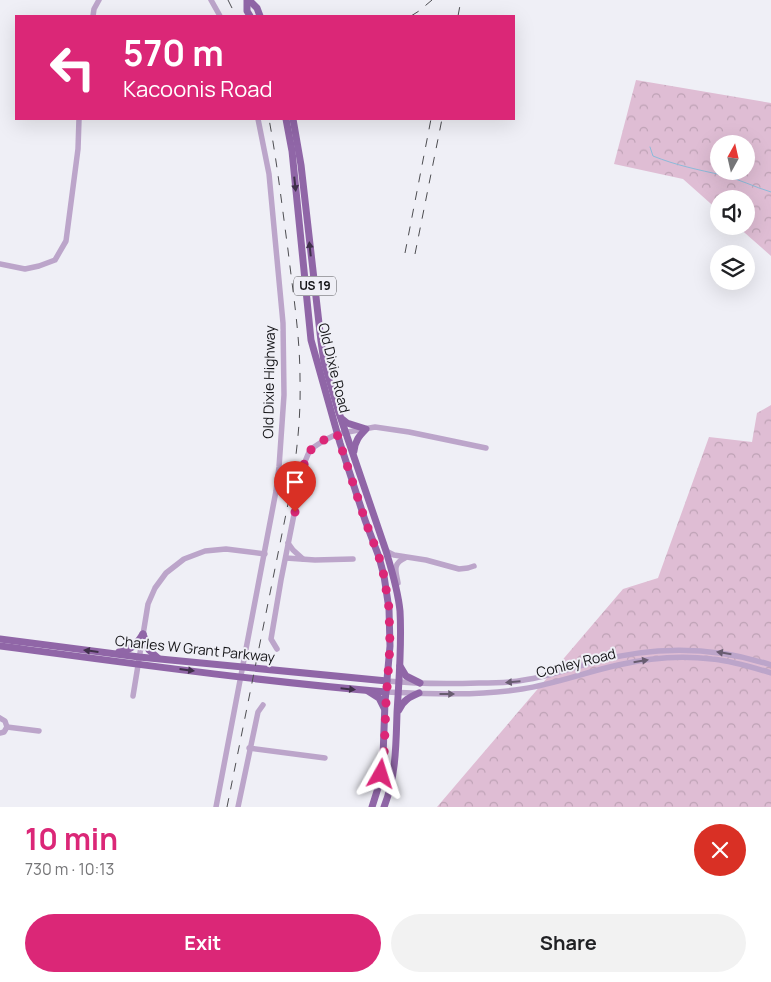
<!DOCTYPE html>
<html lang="en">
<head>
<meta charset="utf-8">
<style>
	body { margin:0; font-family:Manrope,sans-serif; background:#f2f2f2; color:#202124; height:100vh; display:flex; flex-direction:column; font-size:19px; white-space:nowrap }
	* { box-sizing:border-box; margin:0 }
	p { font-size:16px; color:#757577 }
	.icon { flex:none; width:28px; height:28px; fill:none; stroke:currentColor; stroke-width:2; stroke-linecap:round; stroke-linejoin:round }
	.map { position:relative; height:807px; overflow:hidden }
	.side { display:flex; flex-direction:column; background:#fff; flex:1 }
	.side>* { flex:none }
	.top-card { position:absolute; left:15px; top:15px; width:500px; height:105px; border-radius:0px; box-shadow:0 5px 20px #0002; background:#db2777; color:#fff; overflow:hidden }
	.needle { width:32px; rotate:8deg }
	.fabs { position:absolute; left:710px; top:135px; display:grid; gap:10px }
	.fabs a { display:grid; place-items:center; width:45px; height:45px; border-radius:50%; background:#fff; box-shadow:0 5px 20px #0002; font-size:25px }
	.pin { position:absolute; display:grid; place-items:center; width:42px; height:42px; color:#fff; margin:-51px -21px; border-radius:50% 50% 50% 0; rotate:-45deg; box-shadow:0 0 5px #0007 }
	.pin .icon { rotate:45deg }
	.me { position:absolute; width:55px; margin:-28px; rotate:6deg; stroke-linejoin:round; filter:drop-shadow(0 0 4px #0008) }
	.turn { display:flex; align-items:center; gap:18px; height:105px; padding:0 25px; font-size:22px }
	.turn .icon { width:65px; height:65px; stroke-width:2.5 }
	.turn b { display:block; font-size:35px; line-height:42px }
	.round { display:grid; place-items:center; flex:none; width:52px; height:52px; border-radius:26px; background:#f2f2f2 }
	.headline { display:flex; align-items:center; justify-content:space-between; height:85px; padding:0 25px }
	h1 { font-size:30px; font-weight:700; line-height:38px; color:#db2777 }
	.primary-button { display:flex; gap:10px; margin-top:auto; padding:10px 25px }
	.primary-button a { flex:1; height:58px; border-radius:30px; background:#db2777; color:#fff; font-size:20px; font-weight:700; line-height:58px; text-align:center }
	.primary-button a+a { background:#f2f2f2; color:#202124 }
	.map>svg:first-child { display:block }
	.forest { fill:url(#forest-crowns); fill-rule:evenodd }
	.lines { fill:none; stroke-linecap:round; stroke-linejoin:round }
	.stream { stroke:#8cbbda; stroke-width:1 }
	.minor { stroke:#bca5ca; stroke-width:5.5 }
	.major { stroke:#9066a7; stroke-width:7 }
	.rail { stroke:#4d4d51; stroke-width:1; stroke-dasharray:9 9; stroke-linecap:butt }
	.oneway { fill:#3f3049 }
	.oneway2 { fill:#685c70 }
	.route { stroke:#db2777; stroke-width:9; stroke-dasharray:0 16.2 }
	.labels { text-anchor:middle; stroke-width:4; stroke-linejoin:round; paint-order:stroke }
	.shield { fill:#efeff6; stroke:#555559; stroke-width:1 }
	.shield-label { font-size:12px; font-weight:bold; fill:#131316 }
	.street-label { font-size:14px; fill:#131316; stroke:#efeff6 }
</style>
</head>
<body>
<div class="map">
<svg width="771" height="807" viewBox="0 0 771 807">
	<defs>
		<pattern id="forest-crowns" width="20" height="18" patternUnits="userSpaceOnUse" patternTransform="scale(1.25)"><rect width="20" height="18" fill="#dfbdd4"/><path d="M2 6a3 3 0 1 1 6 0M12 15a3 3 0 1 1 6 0" fill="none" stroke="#bea2b5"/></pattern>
	</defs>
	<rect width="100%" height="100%" fill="#efeff6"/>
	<g class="forest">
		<path d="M 636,80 L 771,103 L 771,256 L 737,226 L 746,226 L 746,199 L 719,199 L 719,211 L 683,179 L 614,164 ZM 719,144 L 746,144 L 746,171 L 719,171 Z"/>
		<polygon points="771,405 771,807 437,807 623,589 658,578 709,437 752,442 757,413"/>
	</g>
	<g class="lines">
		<path class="stream" d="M 650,147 L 653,156 C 675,165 699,170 722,175 C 739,179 754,187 771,192"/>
		<g class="minor">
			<polyline points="211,0 220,16"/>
			<polyline points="93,16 94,9 99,0"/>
			<polyline points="0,264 25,269 39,266 55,260 66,241 78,149 79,119"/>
			<polyline points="288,543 293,550 303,559"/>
			<polyline points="386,551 394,555 426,560 459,569 468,568 474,566"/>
			<polyline points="286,558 315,560 353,559"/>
			<path d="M 398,583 C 396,571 392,564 405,558"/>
			<polyline points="277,649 271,639 281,580 304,464 309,452 314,447 323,441 337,434 375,427 409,432 486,448"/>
			<path d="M 387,681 C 418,684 448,684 479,683 C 494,683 509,683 524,680 C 548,677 571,668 594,662 C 653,646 713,646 771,665"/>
			<path d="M 386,692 C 432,694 477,696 522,689 C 555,684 586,672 618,665 C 648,658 681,655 712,659 C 732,661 752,667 771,673"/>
			<polyline points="133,696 148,604 155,588 166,573 184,559 205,551 226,549 265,554"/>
			<polyline points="0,718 5,721 7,727"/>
			<polyline points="7,727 39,731"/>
			<polyline points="0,733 4,732 7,727"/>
			<polyline points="249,748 325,758"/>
			<polyline points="216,807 276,491 279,467 284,395 283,323 269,174 258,119"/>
			<polyline points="238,807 258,712 263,705"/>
		</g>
		<g class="major">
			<polyline points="247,0 247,11 250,16"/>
			<polyline points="249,0 257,8 260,16"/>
			<polyline points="286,119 292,151 311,340 340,443 365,520 379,557 384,576 389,609 390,646 385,702 383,757 378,788 372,807"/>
			<path d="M 293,119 L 301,165 L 321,341 L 324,362 L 338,410 L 386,551 C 392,571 398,590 400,611 C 402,645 399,679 397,713 C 396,745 396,777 384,807"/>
			<path d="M 342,419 L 347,423 L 366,429 C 359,436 355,441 354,451"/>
			<polyline points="143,634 149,650 158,658"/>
			<polyline points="0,639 139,657 387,681"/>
			<path d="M 0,646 C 128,663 257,681 386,692"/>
			<path d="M 119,652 C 133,649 136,645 143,634"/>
			<polyline points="400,666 406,676 420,683"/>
			<polyline points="368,691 379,698 384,708"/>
			<path d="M 399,710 C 403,700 410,697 419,693"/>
		</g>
		<g class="rail">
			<polyline points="228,0 236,16"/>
			<polyline points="411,16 419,11 432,0"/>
			<polyline points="458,16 461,0"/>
			<polyline points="405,253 431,119"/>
			<polyline points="415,254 442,119"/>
			<path d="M 227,807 L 291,489 C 297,453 301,416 300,379 C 300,336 293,293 288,250 C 282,206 277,162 269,119"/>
		</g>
	</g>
	<defs><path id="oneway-solid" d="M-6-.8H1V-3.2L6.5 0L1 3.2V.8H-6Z" transform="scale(1.25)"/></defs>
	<g class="oneway">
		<use href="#oneway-solid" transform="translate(295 184) rotate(84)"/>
		<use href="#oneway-solid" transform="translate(310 249) rotate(-96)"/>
		<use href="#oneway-solid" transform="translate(91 651) rotate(-173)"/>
		<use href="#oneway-solid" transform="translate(187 670) rotate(7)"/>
		<use href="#oneway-solid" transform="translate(348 689) rotate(6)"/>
	</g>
	<g class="oneway2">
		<use href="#oneway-solid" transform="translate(724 653) rotate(-171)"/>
		<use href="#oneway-solid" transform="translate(641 661) rotate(-9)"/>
		<use href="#oneway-solid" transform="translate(513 682) rotate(175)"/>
		<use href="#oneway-solid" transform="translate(447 694)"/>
	</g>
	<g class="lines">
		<path class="route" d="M 295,512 C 297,498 302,461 310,451 C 317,442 328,438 337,434 L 365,520 L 379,557 L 384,576 L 389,608 L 390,646 L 386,702 L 384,757 L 381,774"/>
	</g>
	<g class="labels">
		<rect class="shield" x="294" y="276.5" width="42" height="19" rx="4"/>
		<g class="shield-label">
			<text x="315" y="290">US 19</text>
		</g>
		<g class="street-label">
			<text transform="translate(334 368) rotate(76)" y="5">Old Dixie Road</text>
			<text transform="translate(269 382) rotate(-89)" y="5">Old Dixie Highway</text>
			<text transform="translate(195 649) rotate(6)" y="5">Charles W Grant Parkway</text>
			<text transform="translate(576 663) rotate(-14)" y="5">Conley Road</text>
		</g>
	</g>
</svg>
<div class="fabs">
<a><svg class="needle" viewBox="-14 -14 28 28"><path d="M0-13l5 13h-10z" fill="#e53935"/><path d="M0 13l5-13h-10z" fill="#757577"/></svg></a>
<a><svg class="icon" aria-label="sound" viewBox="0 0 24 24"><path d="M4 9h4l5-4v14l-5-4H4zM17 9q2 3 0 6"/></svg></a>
<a><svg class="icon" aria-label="layers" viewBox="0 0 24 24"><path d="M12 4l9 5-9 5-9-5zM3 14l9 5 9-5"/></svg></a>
</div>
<div class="pin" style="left:295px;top:512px;background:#d93025"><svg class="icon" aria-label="arrive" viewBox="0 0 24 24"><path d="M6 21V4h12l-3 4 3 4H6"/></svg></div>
<svg class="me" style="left:381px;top:774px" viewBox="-20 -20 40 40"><path d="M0-17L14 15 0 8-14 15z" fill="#db2777" stroke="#fff" stroke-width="4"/></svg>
<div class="top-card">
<div class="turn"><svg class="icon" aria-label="left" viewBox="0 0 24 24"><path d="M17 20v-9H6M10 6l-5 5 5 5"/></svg><div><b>570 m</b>Kacoonis Road</div></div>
</div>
</div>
<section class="side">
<div class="headline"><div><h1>10 min</h1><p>730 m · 10:13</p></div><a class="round" style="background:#d93025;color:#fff"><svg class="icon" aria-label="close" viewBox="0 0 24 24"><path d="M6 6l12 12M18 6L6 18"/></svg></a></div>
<div class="primary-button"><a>Exit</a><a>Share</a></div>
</section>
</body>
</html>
